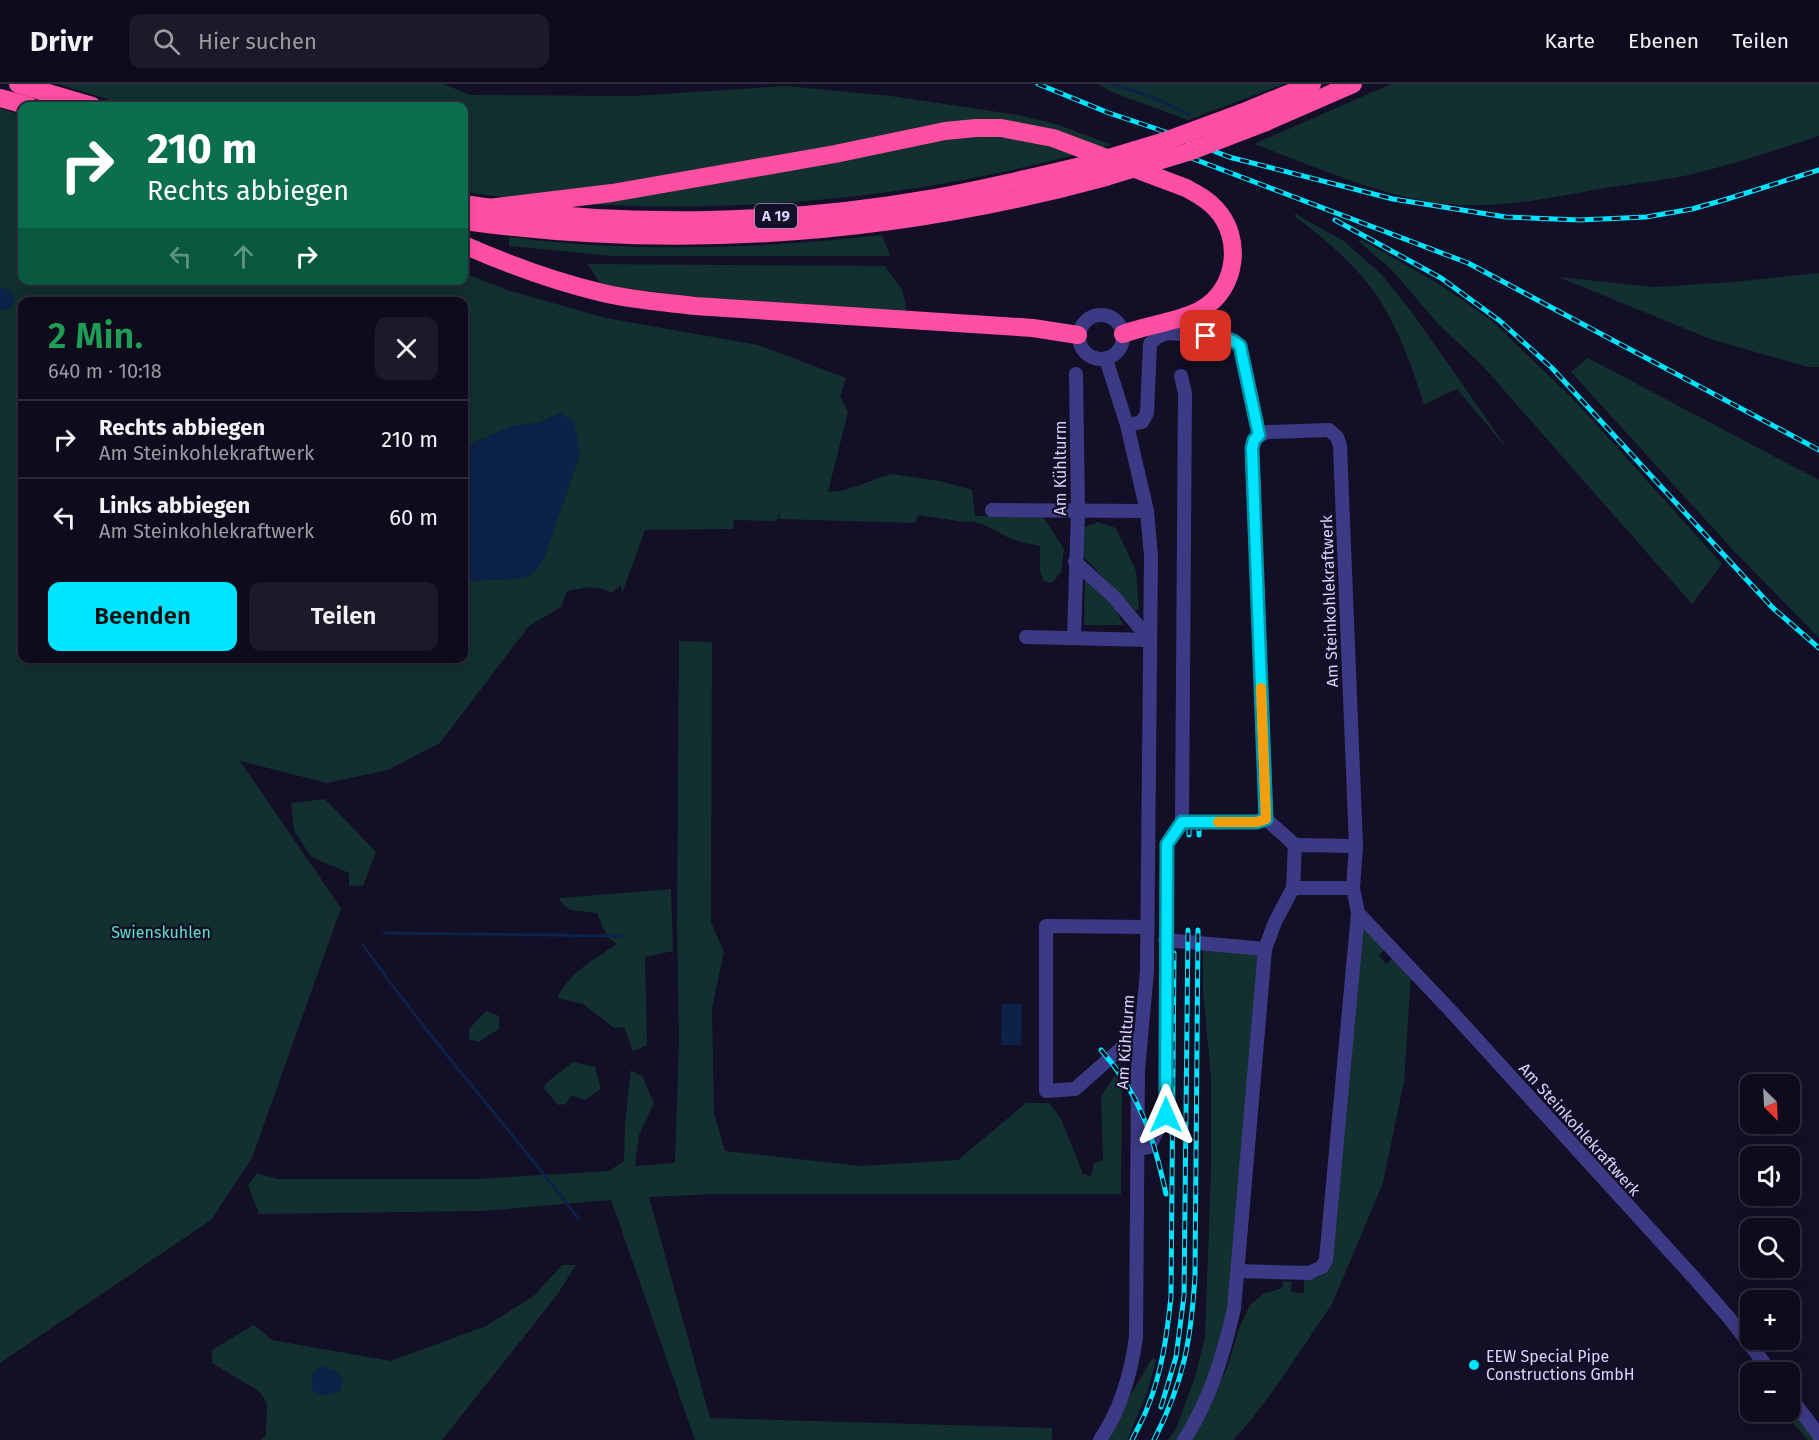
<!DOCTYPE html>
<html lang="de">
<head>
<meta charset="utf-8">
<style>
	body { margin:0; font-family:"Fira Sans",sans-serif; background:#1c1929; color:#f1f3f6; height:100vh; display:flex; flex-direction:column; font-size:22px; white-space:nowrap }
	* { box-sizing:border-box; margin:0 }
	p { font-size:20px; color:#9b9ba3 }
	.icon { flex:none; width:33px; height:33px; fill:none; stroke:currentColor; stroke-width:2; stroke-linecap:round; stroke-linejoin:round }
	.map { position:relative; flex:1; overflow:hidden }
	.drawer { position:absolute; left:18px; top:213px; width:450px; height:366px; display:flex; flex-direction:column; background:#0e0b1c; border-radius:12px; box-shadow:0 3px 15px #0003,0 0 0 2px #2e2b3b }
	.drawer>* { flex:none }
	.hud { position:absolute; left:18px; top:18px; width:450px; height:183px; border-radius:12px; box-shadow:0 3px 15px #0003,0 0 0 2px #2e2b3b; background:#0b6e4f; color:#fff; overflow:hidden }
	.needle { width:39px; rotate:156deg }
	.controls { position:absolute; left:1740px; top:990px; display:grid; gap:12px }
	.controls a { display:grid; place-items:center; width:60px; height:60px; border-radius:12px; background:#0e0b1c; box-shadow:0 3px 15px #0003,0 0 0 2px #2e2b3b; font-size:30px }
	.pin { position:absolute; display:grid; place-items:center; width:51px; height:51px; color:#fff; margin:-26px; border-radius:12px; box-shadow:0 3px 9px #0006 }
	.me { position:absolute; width:66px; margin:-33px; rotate:0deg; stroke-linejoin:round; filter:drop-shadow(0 0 4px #0008) }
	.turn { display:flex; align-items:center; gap:21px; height:126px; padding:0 30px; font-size:27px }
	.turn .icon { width:78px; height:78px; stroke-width:2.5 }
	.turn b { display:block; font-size:42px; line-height:51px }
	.lanes { display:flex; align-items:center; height:57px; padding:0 30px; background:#0003; justify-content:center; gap:30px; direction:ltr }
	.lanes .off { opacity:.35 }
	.round { display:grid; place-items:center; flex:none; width:63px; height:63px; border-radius:12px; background:#1c1929 }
	.headline { display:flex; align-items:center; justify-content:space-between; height:102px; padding:0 30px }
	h1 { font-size:36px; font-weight:600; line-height:45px; color:#1e9e55 }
	.action { display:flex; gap:12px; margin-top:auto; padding:12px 30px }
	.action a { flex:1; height:69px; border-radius:12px; background:#00e5ff; color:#111; font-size:24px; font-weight:600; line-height:69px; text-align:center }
	.action a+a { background:#1c1929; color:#f1f3f6 }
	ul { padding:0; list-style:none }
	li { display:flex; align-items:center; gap:18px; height:78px; padding:0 30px; border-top:2px solid #2e2b3b }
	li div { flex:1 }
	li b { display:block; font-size:22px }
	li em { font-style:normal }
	header { display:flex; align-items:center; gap:36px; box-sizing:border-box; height:84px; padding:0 30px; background:#0e0b1c; border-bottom:2px solid #2e2b3b }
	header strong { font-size:28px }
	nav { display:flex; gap:33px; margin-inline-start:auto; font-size:21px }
	.search { width:420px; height:54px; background:#1c1929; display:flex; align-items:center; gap:15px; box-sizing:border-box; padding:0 21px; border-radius:12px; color:#9b9ba3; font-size:22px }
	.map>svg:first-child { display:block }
	.green { fill:#12302f; fill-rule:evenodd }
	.water { fill:#0c2248 }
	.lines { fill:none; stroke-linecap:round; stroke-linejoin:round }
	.stream { stroke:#0c2248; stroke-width:3 }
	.minor { stroke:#3d3a85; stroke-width:14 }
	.highway { stroke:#ff4fa3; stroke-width:18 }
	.rail-casing { stroke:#00e5ff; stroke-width:5 }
	.rail { stroke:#130f26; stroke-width:3; stroke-dasharray:9; stroke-linecap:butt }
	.highway-bridge { stroke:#ff4fa3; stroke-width:18 }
	.route-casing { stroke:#0095a6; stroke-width:15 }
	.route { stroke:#00e5ff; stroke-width:10 }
	.slow { stroke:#f59e0b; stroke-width:10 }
	.poi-dot { fill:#00e5ff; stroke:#130f26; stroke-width:2 }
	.labels { text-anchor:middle; stroke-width:4.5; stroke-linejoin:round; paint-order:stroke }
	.shield { fill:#130f26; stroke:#9e99be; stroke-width:1.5 }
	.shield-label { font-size:15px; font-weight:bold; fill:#d9d4ff }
	.street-label { font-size:16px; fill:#d9d4ff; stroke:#130f26 }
	.park-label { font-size:16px; fill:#5fe0c0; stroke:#130f26 }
	.poi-label { font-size:16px; fill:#d9d4ff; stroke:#130f26; text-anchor:start }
</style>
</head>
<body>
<header>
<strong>Drivr</strong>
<div class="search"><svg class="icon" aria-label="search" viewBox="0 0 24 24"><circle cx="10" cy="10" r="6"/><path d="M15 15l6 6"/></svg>Hier suchen</div>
<nav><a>Karte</a><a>Ebenen</a><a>Teilen</a></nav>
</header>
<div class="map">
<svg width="1819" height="1356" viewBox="0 0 1819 1356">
	<rect width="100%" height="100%" fill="#130f26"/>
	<g class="green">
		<path d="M 57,0 L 443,0 L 471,11 L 632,12 L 786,2 L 891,12 L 1018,31 L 1056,40 L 1112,61 C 899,121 684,138 464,108 L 464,22 L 131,22 Z"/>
		<polygon points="1098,0 1284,0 1188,36 1114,9"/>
		<path d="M 1391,0 L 1819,0 L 1819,52 C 1773,67 1726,83 1679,93 C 1651,98 1622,101 1594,106 C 1543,115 1492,126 1440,119 C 1376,111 1315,82 1254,60 Z"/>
		<path d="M 0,24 L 22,31 L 22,196 L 464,196 L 464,189 L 507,206 L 606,234 L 758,261 L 846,294 L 840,313 L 848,328 L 828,408 L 845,406 L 891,390 L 940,397 L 972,406 L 975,432 L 1042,431 L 1064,465 L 1061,488 L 1052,499 L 1044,497 L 1040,487 L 1040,462 C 1030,460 1021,458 1011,455 C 997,449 980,435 965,438 L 918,431 L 915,439 L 779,435 L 780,424 L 777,437 L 734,436 L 733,445 L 645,446 L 622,510 L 621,501 L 611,509 C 597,500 584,504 567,507 L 561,523 L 529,542 L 440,659 L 388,686 L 327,699 L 240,677 L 341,824 L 252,1074 L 211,1136 L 0,1279 ZM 22,218 L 464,218 L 464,363 L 513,342 L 538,339 L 561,329 L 580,370 L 544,474 L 535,487 L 524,494 L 464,497 L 464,574 L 22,574 Z"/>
		<path d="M 1296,130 L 1344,157 L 1382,191 L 1414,231 L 1509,367 L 1457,305 L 1424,321 C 1412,283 1399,245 1377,212 C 1357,182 1323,153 1294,132 Z"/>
		<path d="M 882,151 L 890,172 L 612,172 L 509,162 L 509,153 C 633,169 758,165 882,151 Z"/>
		<polygon points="1362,156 1439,200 1492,237 1576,318 1722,480 1692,520 1481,280 1439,241 1391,185 1358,157"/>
		<polygon points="588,180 885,182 903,208 907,229 706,214 601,201"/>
		<polygon points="1819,189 1819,283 1808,283 1713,256 1558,193 1654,203 1733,198"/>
		<polygon points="1588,274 1819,396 1819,554 1733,466 1571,288"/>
		<polygon points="1098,438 1116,444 1136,487 1139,525 1134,527 1084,473 1083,444"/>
		<polygon points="1085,493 1110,513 1123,541 1084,541"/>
		<polygon points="679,557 712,558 711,838 724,868 712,924 714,1029 725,1067 861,1082 958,1076 1026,1019 1049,1019 1061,1035 1083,1090 1091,1092 1094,1079 1103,1076 1101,1013 1114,992 1122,996 1121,1110 715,1110 649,1113 710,1334 1052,1344 1052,1356 695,1356 611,1116 483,1127 259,1130 248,1101 257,1089 277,1095 477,1095 609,1087 624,1077 625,1040 631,986 643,993 654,1019 639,1051 635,1082 675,1079 679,957 677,840"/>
		<polygon points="325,715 376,768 363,802 349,802 349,789 311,773 294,746 291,719"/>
		<path d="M 671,805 L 673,867 L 645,873 L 647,961 L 633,967 L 624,943 L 614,944 L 583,920 L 557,914 C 572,886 592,877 617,860 L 607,853 L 597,829 L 570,826 L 559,817 L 560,814 Z"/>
		<path d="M 1363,841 L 1384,866 L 1379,871 L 1386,880 L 1392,875 L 1387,869 L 1411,890 L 1404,997 L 1383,1099 L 1332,1220 L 1278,1300 L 1252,1335 L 1233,1356 L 1191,1356 L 1227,1284 L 1240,1242 L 1250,1221 L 1263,1210 L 1282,1204 L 1283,1197 L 1292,1198 L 1291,1208 L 1304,1209 L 1304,1195 C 1318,1196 1323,1192 1330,1180 Z"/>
		<polygon points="1203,866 1255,869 1259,874 1231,1213 1219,1273 1180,1356 1168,1356 1176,1345 1195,1293 1205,1253 1211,1087 1211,994 1203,905"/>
		<polygon points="486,927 499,932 499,945 478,958 469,955 469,945"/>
		<polygon points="573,978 595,983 601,1005 585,1016 571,1011 566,1020 558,1021 544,1004 546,999"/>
		<polygon points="562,1181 576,1181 557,1211 442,1356 261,1356 266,1351 267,1319 260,1308 212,1279 212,1266 254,1241 272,1256 391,1277 486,1242 534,1212"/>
		<polygon points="1152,1274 1156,1276 1147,1309 1127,1356 1108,1356 1128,1316"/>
		<polygon points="1790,1315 1817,1356 1808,1356 1783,1328 1790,1328"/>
	</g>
	<g class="water">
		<polygon points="0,203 10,207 14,212 14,219 9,225 0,226"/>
		<polygon points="561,329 574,338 580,370 544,474 535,487 524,494 464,497 464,363 513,342 538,339"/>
		<polygon points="1002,920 1022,920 1021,961 1001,961"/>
		<path d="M 322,1282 L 337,1288 L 343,1296 L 341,1306 C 330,1312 324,1313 312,1307 L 312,1290 Z"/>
	</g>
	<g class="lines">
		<g class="stream">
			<polyline points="1112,0 1150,12 1190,31"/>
			<polyline points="384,849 625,852"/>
			<path d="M 363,861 C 429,955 508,1042 578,1134"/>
		</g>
		<g class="minor">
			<circle cx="1101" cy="253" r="22"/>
			<polyline points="1127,341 1142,338 1147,329 1150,260 1157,253 1167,249 1225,254 1234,257 1240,262 1259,351"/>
			<polyline points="992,426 1147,427"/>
			<polyline points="1075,478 1113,512 1150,556"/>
			<polyline points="1026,553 1150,556"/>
			<polyline points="1074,554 1078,427 1076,290"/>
			<polyline points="1182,738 1257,738 1266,735"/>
			<path d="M 1295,761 L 1266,735 L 1252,364 C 1255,354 1258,351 1268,348 L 1329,346 L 1337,353 L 1340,362 L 1356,762 L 1353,804 L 1358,829 L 1450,926 L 1696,1196 L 1730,1235 L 1771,1288"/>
			<polyline points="1353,804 1293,804 1295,761 1356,762"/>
			<polyline points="1165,856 1265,865"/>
			<polyline points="1140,952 1126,960 1075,1005 1046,1007 1046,842 1147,843"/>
			<polyline points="1138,1065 1149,1063 1165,1031 1167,760 1182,738 1185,309 1181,292"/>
			<polyline points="1238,1187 1309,1189 1322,1183 1326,1176 1358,829"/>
			<polyline points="1790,1313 1819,1351"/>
			<path d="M 1100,1356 C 1121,1325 1131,1290 1136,1253 L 1138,986 L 1147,887 L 1151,472 L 1147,427 L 1127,341 L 1106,275"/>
			<path d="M 1184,1356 C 1210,1316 1223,1272 1234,1225 L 1265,865 L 1275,838 L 1293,804"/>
		</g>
		<g class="highway">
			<polyline points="18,0 92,22"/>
			<polyline points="0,14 29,22"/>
			<polyline points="1241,29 1312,0"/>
			<polyline points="1266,38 1353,0"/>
			<path d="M 464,120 C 618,144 780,141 934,114 C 985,105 1035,93 1085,81"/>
			<path d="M 489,124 L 612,109 L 835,70 L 945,47 L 976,44 L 1001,44 L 1053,54 L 1186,104 C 1197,110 1207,115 1216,125 C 1243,154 1237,205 1202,225 C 1182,237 1147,241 1123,250"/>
			<path d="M 464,137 C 681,167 894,151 1106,93"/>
			<path d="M 464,161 C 507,180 553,197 599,208 C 630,216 663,218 695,222 L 1033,244 L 1078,251"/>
		</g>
		<defs>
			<g id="rail">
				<polyline points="1038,0 1109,29 1157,45 1229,73 1393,115 1506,133 1579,136 1646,133 1692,125 1724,116 1819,86"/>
				<polyline points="1157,61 1468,179 1819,366"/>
				<polyline points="1335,136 1441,194 1500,237 1552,284 1746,495 1773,524 1819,564"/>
				<polyline points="1199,738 1199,751"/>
				<polyline points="1189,751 1189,738"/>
				<path d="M 1101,966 C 1140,1010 1154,1054 1166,1110"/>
				<polyline points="1161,1323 1176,1273 1184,1212 1188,846"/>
				<path d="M 1132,1356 C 1137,1345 1144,1334 1148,1322 C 1162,1288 1167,1250 1171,1213 L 1174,869"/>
				<path d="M 1154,1356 C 1184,1297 1191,1256 1195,1192 L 1198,846"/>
			</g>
		</defs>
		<use href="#rail" class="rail-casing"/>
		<use href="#rail" class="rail"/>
		<g class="highway-bridge">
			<polyline points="1085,81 1168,56 1241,29"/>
			<polyline points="1106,93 1188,68 1266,38"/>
		</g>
	</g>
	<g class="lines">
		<defs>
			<path id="route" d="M 1166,1031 L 1167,760 L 1182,738 L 1257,738 L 1266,735 L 1252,364 L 1254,356 L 1259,351 L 1240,262 C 1230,253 1219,253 1206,252"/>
		</defs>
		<use href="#route" class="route-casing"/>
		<use href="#route" class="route"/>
		<polyline class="slow" points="1218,738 1257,738 1266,735 1261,604"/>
	</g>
	<circle class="poi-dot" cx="1474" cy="1281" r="6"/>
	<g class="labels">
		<rect class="shield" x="755" y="120" width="42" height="24" rx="4.5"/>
		<g class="shield-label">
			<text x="776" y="137">A 19</text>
		</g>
		<g class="street-label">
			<text transform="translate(1060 384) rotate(-90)" y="6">Am Kühlturm</text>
			<text transform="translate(1329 517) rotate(-92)" y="6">Am Steinkohlekraftwerk</text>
			<text transform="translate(1125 958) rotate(-86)" y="6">Am Kühlturm</text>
			<text transform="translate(1580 1045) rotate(48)" y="6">Am Steinkohlekraftwerk</text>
		</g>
		<g class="park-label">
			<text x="161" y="854">Swienskuhlen</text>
		</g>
		<g class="poi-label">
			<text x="1486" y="1278">EEW Special Pipe<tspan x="1486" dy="18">Constructions GmbH</tspan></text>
		</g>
	</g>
</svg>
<div class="controls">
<a><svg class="needle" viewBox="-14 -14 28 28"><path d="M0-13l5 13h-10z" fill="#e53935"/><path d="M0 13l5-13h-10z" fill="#9b9ba3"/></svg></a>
<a><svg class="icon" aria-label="sound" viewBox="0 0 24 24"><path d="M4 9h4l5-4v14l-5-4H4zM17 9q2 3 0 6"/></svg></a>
<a><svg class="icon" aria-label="search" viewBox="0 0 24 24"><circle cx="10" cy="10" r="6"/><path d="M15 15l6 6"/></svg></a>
<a>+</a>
<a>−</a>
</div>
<div class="pin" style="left:1206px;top:252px;background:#d93025"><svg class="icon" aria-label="arrive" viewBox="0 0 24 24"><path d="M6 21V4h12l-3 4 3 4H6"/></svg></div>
<svg class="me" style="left:1166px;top:1031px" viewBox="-20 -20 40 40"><path d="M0-17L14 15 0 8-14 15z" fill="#00e5ff" stroke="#fff" stroke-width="4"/></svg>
<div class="hud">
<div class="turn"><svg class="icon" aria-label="right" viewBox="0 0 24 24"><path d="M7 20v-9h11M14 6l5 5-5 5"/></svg><div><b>210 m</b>Rechts abbiegen</div></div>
<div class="lanes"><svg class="icon off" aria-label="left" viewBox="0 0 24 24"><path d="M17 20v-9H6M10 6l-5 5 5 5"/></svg><svg class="icon off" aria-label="ahead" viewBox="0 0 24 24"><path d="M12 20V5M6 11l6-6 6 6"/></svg><svg class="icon" aria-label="right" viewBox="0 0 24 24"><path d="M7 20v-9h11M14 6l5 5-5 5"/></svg></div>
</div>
<section class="drawer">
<div class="headline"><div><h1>2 Min.</h1><p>640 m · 10:18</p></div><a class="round"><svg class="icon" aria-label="close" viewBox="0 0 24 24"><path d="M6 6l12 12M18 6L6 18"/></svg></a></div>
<ul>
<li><svg class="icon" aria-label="right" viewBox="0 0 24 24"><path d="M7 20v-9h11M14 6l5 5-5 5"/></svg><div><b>Rechts abbiegen</b><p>Am Steinkohlekraftwerk</p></div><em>210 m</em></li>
<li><svg class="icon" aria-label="left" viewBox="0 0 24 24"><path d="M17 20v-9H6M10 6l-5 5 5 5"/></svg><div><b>Links abbiegen</b><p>Am Steinkohlekraftwerk</p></div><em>60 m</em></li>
</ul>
<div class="action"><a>Beenden</a><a>Teilen</a></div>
</section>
</div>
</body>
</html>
